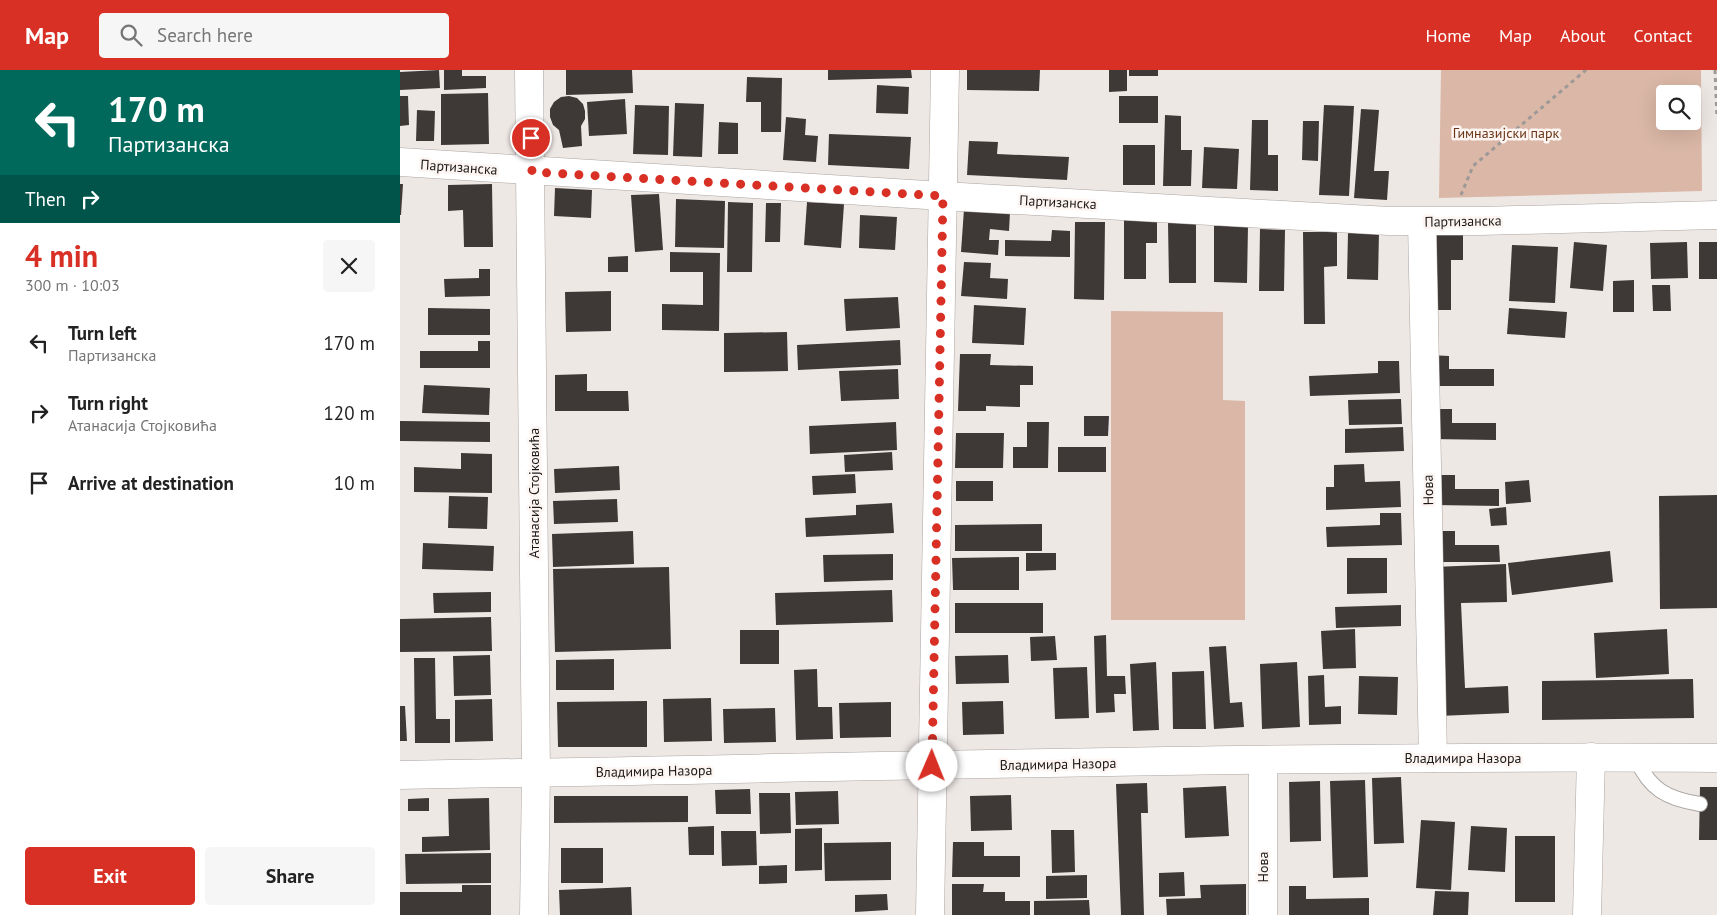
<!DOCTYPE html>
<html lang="en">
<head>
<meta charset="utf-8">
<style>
	body { margin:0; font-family:"PT Sans",sans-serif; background:#f6f6f6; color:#222; height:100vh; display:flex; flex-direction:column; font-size:19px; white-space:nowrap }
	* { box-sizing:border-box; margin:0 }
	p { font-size:16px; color:#767676 }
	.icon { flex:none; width:28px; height:28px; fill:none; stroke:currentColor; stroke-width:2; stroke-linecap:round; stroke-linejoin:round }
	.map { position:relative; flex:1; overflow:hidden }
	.drawer { display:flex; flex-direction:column; background:#fff; width:400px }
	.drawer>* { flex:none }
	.hud { background:#00695c; color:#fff; overflow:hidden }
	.controls { position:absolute; left:1256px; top:15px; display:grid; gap:10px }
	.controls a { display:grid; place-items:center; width:45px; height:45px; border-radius:5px; background:#fff; box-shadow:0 5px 20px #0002; font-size:25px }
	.pin { position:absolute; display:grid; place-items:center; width:42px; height:42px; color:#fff; margin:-21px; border:2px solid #fff; border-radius:50%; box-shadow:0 1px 5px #0007 }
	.me { position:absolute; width:55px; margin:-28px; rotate:1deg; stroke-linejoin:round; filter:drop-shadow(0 0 4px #0008) }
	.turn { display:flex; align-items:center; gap:18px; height:105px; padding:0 25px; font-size:22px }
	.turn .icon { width:65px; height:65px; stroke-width:2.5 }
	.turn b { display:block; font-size:35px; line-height:42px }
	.then { display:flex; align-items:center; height:48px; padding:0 25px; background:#0003; gap:10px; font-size:19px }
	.round { display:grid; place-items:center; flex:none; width:52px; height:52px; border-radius:5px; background:#f6f6f6 }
	.headline { display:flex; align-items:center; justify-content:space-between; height:85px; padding:0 25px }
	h1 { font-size:30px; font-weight:800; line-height:38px; color:#d93025 }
	.cta { display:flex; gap:10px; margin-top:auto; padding:10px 25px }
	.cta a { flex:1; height:58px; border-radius:5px; background:#d93025; color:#fff; font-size:20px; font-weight:800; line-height:58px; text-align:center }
	.cta a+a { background:#f6f6f6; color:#222 }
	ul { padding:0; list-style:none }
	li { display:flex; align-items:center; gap:15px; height:70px; padding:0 25px }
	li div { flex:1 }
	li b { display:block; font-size:19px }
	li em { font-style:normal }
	header { display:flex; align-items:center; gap:30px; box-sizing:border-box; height:70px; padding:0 25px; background:#d93025; color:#fff }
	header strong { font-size:24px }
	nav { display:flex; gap:28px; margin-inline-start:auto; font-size:18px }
	.search { width:350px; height:45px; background:#f6f6f6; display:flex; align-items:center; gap:12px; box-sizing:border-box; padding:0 18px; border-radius:5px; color:#767676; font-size:19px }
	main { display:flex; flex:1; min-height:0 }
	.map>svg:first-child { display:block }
	.green { fill:#dab7a6; fill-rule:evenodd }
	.building { fill:#3e3937 }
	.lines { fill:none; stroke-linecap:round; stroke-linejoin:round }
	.lane-casing { stroke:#aba5a2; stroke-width:16 }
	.street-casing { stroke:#aba5a2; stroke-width:29 }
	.secondary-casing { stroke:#aba5a2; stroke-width:29 }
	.path { stroke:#9d9997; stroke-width:3; stroke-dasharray:4 4; stroke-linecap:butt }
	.lane { stroke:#fff; stroke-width:14 }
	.street { stroke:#fff; stroke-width:28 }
	.secondary { stroke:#fff; stroke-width:28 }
	.route { stroke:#d93025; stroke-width:9; stroke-dasharray:0 16.2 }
	.labels { text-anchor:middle; stroke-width:5; stroke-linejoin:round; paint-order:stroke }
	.park-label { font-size:14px; fill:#6b3618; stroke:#fcf5f2 }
	.street-label { font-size:14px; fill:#1c1a19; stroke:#fcf5f2 }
</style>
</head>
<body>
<header>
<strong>Map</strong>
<div class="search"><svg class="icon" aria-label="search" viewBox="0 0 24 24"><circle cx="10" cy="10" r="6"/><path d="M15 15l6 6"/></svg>Search here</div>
<nav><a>Home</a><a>Map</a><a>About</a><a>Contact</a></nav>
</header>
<main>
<section class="drawer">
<div class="hud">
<div class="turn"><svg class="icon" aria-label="left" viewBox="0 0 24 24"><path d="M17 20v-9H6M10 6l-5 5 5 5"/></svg><div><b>170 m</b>Партизанска</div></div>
<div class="then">Then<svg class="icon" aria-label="right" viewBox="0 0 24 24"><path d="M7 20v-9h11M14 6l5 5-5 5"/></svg></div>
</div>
<div class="headline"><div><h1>4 min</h1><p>300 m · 10:03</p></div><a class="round"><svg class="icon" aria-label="close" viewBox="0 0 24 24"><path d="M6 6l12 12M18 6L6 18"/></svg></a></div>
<ul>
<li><svg class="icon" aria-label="left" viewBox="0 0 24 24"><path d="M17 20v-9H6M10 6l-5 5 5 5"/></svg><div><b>Turn left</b><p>Партизанска</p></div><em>170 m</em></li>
<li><svg class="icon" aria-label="right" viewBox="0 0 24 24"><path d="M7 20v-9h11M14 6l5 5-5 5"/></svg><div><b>Turn right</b><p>Атанасија Стојковића</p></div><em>120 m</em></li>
<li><svg class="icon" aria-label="arrive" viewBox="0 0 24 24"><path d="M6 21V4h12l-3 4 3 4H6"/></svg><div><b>Arrive at destination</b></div><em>10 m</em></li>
</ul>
<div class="cta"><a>Exit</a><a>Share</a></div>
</section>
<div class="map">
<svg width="1317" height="845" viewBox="0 0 1317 845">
	<rect width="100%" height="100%" fill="#eee8e5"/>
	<g class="green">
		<path d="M 1041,0 L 1301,0 L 1302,121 L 1039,128 ZM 1265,24 L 1292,24 L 1292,51 L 1265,51 Z"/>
		<polygon points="711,241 823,242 823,330 845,331 845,550 711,550"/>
	</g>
	<g class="building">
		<polygon points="39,0 40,18 0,20 0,2"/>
		<polygon points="44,0 62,0 62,6 86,6 86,18 44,20"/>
		<polygon points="166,0 232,0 233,23 166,25"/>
		<polygon points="428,0 511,0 512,8 428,10"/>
		<polygon points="567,0 640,0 639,21 567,20"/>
		<polygon points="709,0 727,0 727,21 709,22"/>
		<rect x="729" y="0" width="29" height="6"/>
		<polygon points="347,7 382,8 381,62 361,62 361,32 346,32"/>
		<polygon points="477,15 509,17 508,44 476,43"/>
		<polygon points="88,23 89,74 41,75 41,24"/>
		<polygon points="0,26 8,26 9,55 0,56"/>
		<polygon points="169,26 177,28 183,34 185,41 185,49 181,56 182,76 163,78 159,60 153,55 150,47 150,39 154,32 161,27"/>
		<rect x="719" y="26" width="39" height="27"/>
		<polygon points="225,29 227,64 189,66 187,32"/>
		<polygon points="275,33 304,34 302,87 273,86"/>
		<polygon points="235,35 269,36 268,85 233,84"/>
		<polygon points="924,35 954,36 949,126 919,125"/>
		<polygon points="961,39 979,40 974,101 989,101 987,130 954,128"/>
		<polygon points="17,40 35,41 34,71 16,71"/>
		<polygon points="765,45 781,46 781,80 792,80 791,116 763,116"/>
		<polygon points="386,47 406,49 405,65 418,66 416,92 383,90"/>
		<polygon points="852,50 868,50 868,85 878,85 878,121 850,120"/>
		<polygon points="903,51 919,51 918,91 902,90"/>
		<polygon points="319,52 338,53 338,84 318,84"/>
		<polygon points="429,64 511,67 509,99 428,95"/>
		<polygon points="569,71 598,72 597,84 669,87 667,110 567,105"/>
		<rect x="723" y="75" width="32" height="40"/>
		<polygon points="804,77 839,79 837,119 802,118"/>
		<polygon points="0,114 3,114 1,145 0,145"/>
		<polygon points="92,114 93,177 64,177 63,140 48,141 48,115"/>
		<polygon points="155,118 192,120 191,148 154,146"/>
		<polygon points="259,124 263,180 235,182 231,125"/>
		<polygon points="276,129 325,131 324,178 275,177"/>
		<polygon points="328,132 353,133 352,202 327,202"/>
		<polygon points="407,132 444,134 441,178 404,175"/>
		<polygon points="366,133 381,133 380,172 365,172"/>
		<polygon points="564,139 610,142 609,161 590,159 589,170 599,170 598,185 561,182"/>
		<polygon points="460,145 497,147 495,180 459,178"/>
		<polygon points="724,150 757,151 757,173 746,173 746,209 724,209"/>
		<polygon points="675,152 705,152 704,230 674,229"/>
		<polygon points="768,153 796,153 796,213 769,213"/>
		<polygon points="814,156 848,156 847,213 814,212"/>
		<polygon points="860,159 885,160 884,221 859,221"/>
		<polygon points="652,160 670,161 670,187 605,186 605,170 651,171"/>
		<polygon points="903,162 937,162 937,196 924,197 925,254 904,254"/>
		<polygon points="948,162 979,162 978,210 947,209"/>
		<polygon points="1031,163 1063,163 1063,190 1051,190 1051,240 1031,240"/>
		<polygon points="1174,172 1207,175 1203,221 1170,218"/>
		<polygon points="1287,172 1288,208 1251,209 1250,173"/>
		<rect x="1299" y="172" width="18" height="37"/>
		<polygon points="1112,175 1158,177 1155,233 1109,231"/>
		<polygon points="270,182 320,183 319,261 262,260 262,234 303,235 303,202 270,202"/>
		<polygon points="228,186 228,202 208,202 208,187"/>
		<polygon points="564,192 591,193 590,208 608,209 607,229 561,226"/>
		<polygon points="79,199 90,199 90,226 45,227 44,209 79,208"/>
		<polygon points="1234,210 1234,242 1213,242 1213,211"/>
		<polygon points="1252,215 1270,215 1271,241 1253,241"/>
		<polygon points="211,221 211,261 166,262 165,222"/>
		<polygon points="498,227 500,258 446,261 444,229"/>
		<polygon points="574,235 626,238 624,275 572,273"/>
		<polygon points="28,238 90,239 90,265 28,265"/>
		<polygon points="1109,238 1167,242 1165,268 1107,264"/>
		<polygon points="387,262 388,301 324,302 324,263"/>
		<polygon points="500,270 501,295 398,300 397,275"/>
		<polygon points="78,271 90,271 90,298 20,298 20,281 78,281"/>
		<polygon points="560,284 591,284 590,295 633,296 633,315 620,315 620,337 586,336 586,341 558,341"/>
		<polygon points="1029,285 1049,286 1049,299 1094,299 1094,316 1029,316"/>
		<polygon points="978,291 999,291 1000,323 910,326 909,306 978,303"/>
		<polygon points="498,299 499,329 441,331 439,301"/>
		<polygon points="187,304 187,321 228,321 229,341 155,341 155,305"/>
		<polygon points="24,315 90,318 89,345 22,343"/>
		<polygon points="1001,329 1002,354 949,355 948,330"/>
		<polygon points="1031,339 1052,339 1052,353 1096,353 1096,370 1031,369"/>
		<polygon points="684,346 709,346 708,366 684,366"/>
		<polygon points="0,351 90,352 90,372 0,371"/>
		<polygon points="496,352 497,380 410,384 409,356"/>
		<polygon points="627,352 649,352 648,398 613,398 613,377 627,377"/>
		<polygon points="1003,357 1004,381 945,383 945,359"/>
		<polygon points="556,363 604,363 603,398 555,398"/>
		<rect x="658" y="377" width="48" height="25"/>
		<polygon points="492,382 493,400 445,402 444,385"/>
		<polygon points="61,383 92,384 92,423 14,422 14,397 61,399"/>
		<polygon points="964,394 965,412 1000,411 1001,437 926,440 926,417 934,417 934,395"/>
		<polygon points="219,396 220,420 155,423 154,399"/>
		<polygon points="455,404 456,423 413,425 412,406"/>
		<polygon points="1034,405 1055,405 1055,419 1099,419 1099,436 1034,435"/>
		<polygon points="1129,410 1131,432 1106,434 1105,412"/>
		<rect x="556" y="411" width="37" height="20"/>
		<polygon points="1317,425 1317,538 1260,539 1259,426"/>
		<polygon points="49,426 88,427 87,459 48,458"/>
		<polygon points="217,429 218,452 154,454 153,431"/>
		<polygon points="492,433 494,463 406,467 405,448 456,445 456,435"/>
		<polygon points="1106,437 1107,455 1091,456 1089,439"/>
		<polygon points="980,443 1001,443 1002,475 927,477 926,457 980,455"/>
		<polygon points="642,454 642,481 555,481 555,455"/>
		<polygon points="233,461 234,494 153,497 152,464"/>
		<polygon points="1034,461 1055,461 1055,475 1099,475 1100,492 1034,492"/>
		<polygon points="23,473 94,476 93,501 22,499"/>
		<polygon points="1210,481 1213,512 1112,525 1108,493"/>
		<polygon points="626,483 656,483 656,500 626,501"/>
		<polygon points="493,484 493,510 424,512 423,485"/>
		<polygon points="619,487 619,520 553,520 552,488"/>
		<polygon points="947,488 987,488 987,523 947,524"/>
		<polygon points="1106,494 1107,532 1061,533 1065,618 1108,616 1109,643 1039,646 1034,497"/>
		<polygon points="269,497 271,579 155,582 153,499"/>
		<polygon points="492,520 493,552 376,555 375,523"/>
		<polygon points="91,522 91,542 34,543 33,523"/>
		<rect x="555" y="533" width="88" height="30"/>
		<polygon points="1001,535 1001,556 936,558 935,537"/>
		<polygon points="91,547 92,581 0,582 0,549"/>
		<polygon points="955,559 956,598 923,599 921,561"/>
		<polygon points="1267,559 1269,604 1196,608 1194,563"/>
		<rect x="340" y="560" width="39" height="34"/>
		<polygon points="706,565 707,606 725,606 726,624 714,624 715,642 696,643 694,566"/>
		<polygon points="655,566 657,590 631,591 630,567"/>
		<polygon points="826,576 830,633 842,632 844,657 814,659 809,577"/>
		<polygon points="90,585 91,625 54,626 53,586"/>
		<polygon points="608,585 609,613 556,614 555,586"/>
		<polygon points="14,588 35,588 36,649 50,649 50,673 15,673"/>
		<polygon points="214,589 214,620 156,620 156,590"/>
		<polygon points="756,592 759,660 733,661 730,594"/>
		<polygon points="897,592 900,657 862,659 860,594"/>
		<polygon points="687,597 689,648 655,649 653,598"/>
		<polygon points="417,599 418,637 432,637 433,669 396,670 394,600"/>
		<polygon points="804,601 806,659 773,659 772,602"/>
		<polygon points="924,605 925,637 941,636 941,654 909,655 908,606"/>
		<polygon points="959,606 998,607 997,645 958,644"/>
		<polygon points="1293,609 1294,648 1142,650 1142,611"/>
		<polygon points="311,628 312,671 264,672 263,629"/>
		<polygon points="92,629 93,671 55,672 55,630"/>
		<polygon points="247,631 247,677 158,677 157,632"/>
		<polygon points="603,631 604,664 563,665 562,632"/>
		<polygon points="491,632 491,667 440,668 439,633"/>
		<polygon points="0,636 5,636 7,671 0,671"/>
		<polygon points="375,638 376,672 324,673 323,639"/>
		<polygon points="1001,707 1004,773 974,774 972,708"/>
		<polygon points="965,710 968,807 933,808 930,711"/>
		<polygon points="920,711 921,771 890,772 889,712"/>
		<polygon points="747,713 748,743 741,743 744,845 721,845 716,714"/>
		<polygon points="826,716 829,766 785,768 783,718"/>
		<polygon points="1300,717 1317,717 1317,770 1299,770"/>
		<polygon points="350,719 351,744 316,744 315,720"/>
		<polygon points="438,721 439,754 396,755 395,722"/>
		<polygon points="359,723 390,723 391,763 360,764"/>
		<polygon points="611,725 612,760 571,761 570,726"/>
		<polygon points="154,726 288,726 288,752 154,753"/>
		<polygon points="29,728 29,741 8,741 8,729"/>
		<polygon points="89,728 90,780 22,782 22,767 49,766 48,729"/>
		<polygon points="1021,750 1055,752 1051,820 1016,818"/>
		<polygon points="314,756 314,785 289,785 288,757"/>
		<polygon points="1071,756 1107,758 1105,802 1068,800"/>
		<polygon points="422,758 422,800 395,801 395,759"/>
		<polygon points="651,760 674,760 675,802 652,803"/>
		<polygon points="321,761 356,761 357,795 322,796"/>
		<rect x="1115" y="766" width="40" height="66"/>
		<polygon points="491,772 491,810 425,811 424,773"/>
		<polygon points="553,772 584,772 584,786 620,786 620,807 552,807"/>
		<rect x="161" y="778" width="42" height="35"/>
		<polygon points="91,783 91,813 6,814 5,784"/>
		<polygon points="387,795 387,813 359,814 359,796"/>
		<polygon points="784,802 785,826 759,827 759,803"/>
		<polygon points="687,805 687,828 646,829 646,806"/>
		<polygon points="552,814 584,814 583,822 605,822 605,831 630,831 630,845 552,845"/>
		<polygon points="846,814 846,845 767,845 766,829 801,828 800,815"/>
		<polygon points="62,815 91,815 91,845 0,845 0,822 62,822"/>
		<polygon points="889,816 906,816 906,829 969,828 969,845 889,845"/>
		<polygon points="231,817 232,845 160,845 159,820"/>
		<polygon points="1035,821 1069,822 1068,845 1033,845"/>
		<polygon points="487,824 488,840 455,842 455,825"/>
		<polygon points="689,830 690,845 634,845 634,831"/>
	</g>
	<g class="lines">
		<defs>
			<path id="lane" d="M 1236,688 C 1249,719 1267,729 1300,734"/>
			<g id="street">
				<polyline points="129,0 136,703 134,845"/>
				<polyline points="0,92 543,126 989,151 1080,151 1317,145"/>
				<polyline points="1022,152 1033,688"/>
				<polyline points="863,690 863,845"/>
				<polyline points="530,845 545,0"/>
				<polyline points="1187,845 1191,687"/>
			</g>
			<path id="secondary" d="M 0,705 C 439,698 878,685 1317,688"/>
		</defs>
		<use href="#lane" class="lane-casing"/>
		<use href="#street" class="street-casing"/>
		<use href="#secondary" class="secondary-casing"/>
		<g class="path">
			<polyline points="1315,0 1317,47"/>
			<polyline points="1061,125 1073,96 1186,0"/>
		</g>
		<use href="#lane" class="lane"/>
		<use href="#street" class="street"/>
		<use href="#secondary" class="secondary"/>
	</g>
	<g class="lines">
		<polyline class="route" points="131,68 132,102 543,126 532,696"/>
	</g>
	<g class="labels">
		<g class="park-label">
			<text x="1106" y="68">Гимназијски парк</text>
		</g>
		<g class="street-label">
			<text transform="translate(59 97) rotate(4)" y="5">Партизанска</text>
			<text transform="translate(658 132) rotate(3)" y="5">Партизанска</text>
			<text transform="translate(1063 151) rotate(-1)" y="5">Партизанска</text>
			<text transform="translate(1028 420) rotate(-91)" y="5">Нова</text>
			<text transform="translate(134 423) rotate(-90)" y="5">Атанасија Стојковића</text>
			<text x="1063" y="693">Владимира Назора</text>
			<text transform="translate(658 694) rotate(-1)" y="5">Владимира Назора</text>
			<text transform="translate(254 701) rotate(-1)" y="5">Владимира Назора</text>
			<text transform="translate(863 797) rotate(-90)" y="5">Нова</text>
		</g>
	</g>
</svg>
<div class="controls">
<a><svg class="icon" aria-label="search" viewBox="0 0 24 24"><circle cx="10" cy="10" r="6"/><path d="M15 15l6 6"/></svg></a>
</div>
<div class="pin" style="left:131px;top:68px;background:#d93025"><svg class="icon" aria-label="arrive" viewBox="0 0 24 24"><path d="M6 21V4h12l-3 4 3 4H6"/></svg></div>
<svg class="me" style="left:532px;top:696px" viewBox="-20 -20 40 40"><circle r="19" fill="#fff"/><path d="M0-13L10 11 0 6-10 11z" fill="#d93025"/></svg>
</div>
</main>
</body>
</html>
